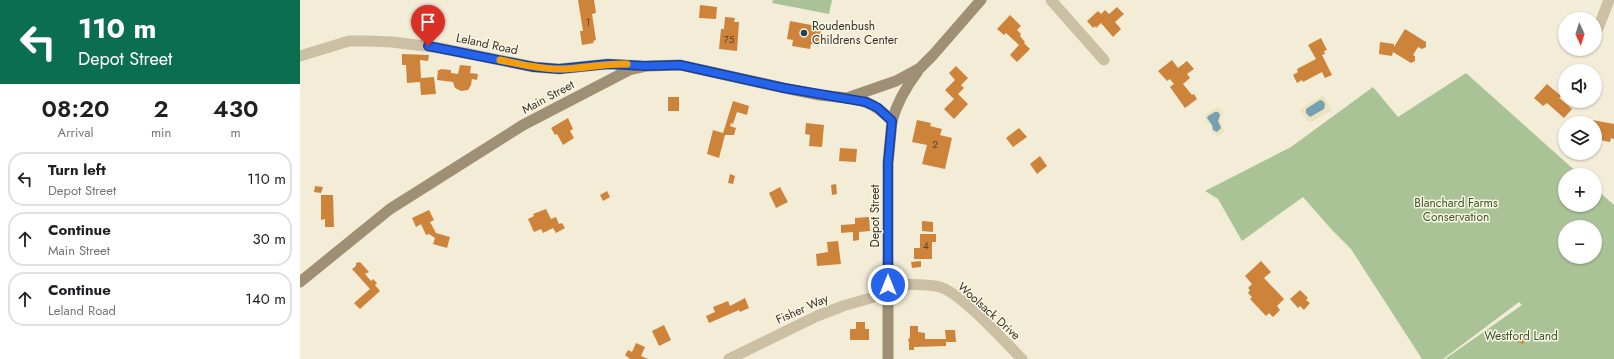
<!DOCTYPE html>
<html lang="en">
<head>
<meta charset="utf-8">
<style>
	body { margin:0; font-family:Jost,sans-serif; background:#f6f6f6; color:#202124; height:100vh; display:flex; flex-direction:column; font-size:15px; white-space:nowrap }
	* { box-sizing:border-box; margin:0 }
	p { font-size:13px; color:#757577 }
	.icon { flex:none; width:22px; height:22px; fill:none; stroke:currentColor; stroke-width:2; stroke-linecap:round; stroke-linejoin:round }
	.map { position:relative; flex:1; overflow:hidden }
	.details { display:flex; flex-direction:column; background:#fff; width:300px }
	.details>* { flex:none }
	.top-card { background:#0b6e4f; color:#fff; overflow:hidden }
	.needle { width:26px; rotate:176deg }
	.buttons { position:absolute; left:1258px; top:12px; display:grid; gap:8px }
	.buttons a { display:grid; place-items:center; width:44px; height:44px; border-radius:50%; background:#fff; box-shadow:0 1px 3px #0004; font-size:20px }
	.pin { position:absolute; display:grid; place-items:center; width:34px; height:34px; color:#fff; margin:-41px -17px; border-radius:50% 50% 50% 0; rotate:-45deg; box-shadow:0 0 4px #0007 }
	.pin .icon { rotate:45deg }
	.me { position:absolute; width:44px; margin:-22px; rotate:0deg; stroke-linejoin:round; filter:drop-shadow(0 0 3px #0008) }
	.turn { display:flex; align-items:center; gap:14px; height:84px; padding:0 12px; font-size:18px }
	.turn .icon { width:52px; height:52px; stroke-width:2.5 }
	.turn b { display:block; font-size:28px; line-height:34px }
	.eta { display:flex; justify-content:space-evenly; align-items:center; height:68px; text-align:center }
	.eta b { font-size:24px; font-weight:600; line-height:28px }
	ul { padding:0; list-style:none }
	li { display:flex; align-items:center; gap:12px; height:54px; margin:0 8px 6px; padding:0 4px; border:2px solid #e0e0e0; border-radius:16px }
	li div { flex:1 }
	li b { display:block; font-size:15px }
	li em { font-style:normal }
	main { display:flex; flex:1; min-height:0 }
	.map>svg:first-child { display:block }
	.green { fill:#a9c397; fill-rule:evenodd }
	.plaza { fill:#ece3be }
	.water { fill:#75a0b2 }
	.building { fill:#ce833a }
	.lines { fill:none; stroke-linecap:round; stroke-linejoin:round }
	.minor { stroke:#cbc0a3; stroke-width:11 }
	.secondary { stroke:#9f8f74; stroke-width:11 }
	.route-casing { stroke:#184099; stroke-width:10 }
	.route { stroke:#2563eb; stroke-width:7 }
	.slow { stroke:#f59e0b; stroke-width:7 }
	.poi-dot { fill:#19455a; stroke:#faf6e4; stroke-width:1.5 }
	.labels { text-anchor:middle; stroke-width:3; stroke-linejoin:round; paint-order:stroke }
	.number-label { font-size:10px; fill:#5c442b }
	.poi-label { font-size:12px; fill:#362f26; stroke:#faf6e4; text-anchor:start }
	.street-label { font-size:12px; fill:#362f26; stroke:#faf6e4 }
	.park-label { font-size:12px; fill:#395628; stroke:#faf6e4 }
</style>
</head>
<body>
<main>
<section class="details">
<div class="top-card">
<div class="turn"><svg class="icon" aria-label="left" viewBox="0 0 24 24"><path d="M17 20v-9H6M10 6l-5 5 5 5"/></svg><div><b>110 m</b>Depot Street</div></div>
</div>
<div class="eta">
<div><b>08:20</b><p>Arrival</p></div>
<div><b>2</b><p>min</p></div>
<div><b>430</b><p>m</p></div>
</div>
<ul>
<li><svg class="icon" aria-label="left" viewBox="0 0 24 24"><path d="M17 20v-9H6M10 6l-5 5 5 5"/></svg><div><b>Turn left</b><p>Depot Street</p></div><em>110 m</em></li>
<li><svg class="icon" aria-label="ahead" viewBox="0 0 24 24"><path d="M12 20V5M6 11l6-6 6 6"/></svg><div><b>Continue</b><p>Main Street</p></div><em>30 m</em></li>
<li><svg class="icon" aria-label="ahead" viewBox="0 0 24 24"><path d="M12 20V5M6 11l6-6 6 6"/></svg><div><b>Continue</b><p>Leland Road</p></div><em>140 m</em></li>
</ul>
</section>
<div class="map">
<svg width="1314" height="359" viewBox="0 0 1314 359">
	<rect width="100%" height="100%" fill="#f3edd8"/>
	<g class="green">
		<polygon points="473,0 532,0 529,14 472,3"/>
		<path d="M 1166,73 L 1280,175 L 1265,175 L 1265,205 L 1295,205 L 1295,188 L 1314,205 L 1314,359 L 1145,359 L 1222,305 L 1219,302 L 1143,359 L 1122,359 L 1051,249 L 1032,230 L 1003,197 L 942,241 L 918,199 L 905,191 L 991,147 L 1073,87 L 1098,117 ZM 1265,227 L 1295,227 L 1295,257 L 1265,257 Z"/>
	</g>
	<g class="plaza">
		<polygon points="1023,95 1032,110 1012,122 1007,121 1000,109"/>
		<polygon points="916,108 919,108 923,112 920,121 924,130 923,133 918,136 912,133 911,126 906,121 905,117 906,114"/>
	</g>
	<g class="water">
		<polygon points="1020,100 1023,101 1025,104 1024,109 1010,117 1006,113 1006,109"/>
		<polygon points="915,112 918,112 920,115 918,121 921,128 917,132 913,130 912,125 907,118 908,116"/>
	</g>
	<g class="building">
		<polygon points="278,0 294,0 296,13 292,14 296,40 293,41 294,43 282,45 280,31 283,31"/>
		<polygon points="400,5 417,7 416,19 399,18"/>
		<polygon points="817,7 824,14 815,22 821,29 813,37 801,23 796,28 795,26 793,28 787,21 798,11 801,14 805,10 809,14"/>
		<polygon points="710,15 721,26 717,30 721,34 720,36 725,42 724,43 730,49 717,62 710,55 719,45 706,33 704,35 697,29"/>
		<polygon points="425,17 435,18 434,22 439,22 437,51 419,49 421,29 424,29"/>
		<polygon points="490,21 522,27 518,45 511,44 510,49 492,46 493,40 487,39"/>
		<polygon points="1105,29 1126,42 1126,47 1122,49 1118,47 1113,55 1115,56 1115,61 1111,63 1093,52 1092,56 1079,54 1080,42 1094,44 1094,47"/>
		<polygon points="1021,38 1027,50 1024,51 1025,54 1022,55 1032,75 1025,78 1022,72 1003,82 1002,80 997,83 993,75 998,72 997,69 1016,59 1008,45"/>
		<polygon points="102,54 129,55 128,61 120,60 121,78 134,77 136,94 121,95 120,82 107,83 106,65 102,65"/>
		<polygon points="872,60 878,68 887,61 894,69 887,74 890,78 883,84 892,95 894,94 897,99 885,108 870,87 874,84 870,79 867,81 858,71"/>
		<polygon points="160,65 171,66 170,73 178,74 177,80 172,79 171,85 168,90 161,91 155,88 153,82 137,80 138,70 140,70 141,69 151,70 151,73 158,74"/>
		<polygon points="656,66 668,78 661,85 664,88 658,94 668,104 654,119 644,109 654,99 645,90 655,80 649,73"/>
		<polygon points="1247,84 1261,96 1259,98 1272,109 1264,118 1247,103 1243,106 1234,98"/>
		<rect x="368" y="97" width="11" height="14"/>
		<polygon points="433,101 449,106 447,115 437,112 433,124 431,123 430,126 436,128 434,135 425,135 419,158 407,154 413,130 423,133"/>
		<polygon points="268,118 273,129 270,131 274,138 263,145 257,134 255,135 251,128"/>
		<polygon points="617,120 631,123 630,126 642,129 640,135 652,138 645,169 622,164 627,145 612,142"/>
		<polygon points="1292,120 1314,124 1314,139 1311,138 1310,142 1295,139 1295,123 1291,123"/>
		<polygon points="506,123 524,125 522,147 509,146 510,135 505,134"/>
		<polygon points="719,128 727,137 713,147 706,138"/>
		<polygon points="540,148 557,149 556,162 539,161"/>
		<polygon points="740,156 747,166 737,174 730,164"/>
		<polygon points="430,174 435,176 433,184 428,183"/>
		<polygon points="536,184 537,194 532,195 531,185"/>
		<polygon points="15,186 23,187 21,193 14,192"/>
		<polygon points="480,187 488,202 476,208 469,193"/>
		<polygon points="307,191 310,197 303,201 300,195"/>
		<polygon points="21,195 33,195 34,227 25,227 25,219 21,220"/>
		<polygon points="246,209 251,219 256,217 259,224 262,223 265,228 256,233 253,228 243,233 241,229 234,232 228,219 234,216 233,214"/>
		<polygon points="129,210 134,220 130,222 136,233 150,237 147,248 133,244 135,238 129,234 126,235 121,224 116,227 112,218"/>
		<polygon points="569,217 570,231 559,232 559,240 553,241 553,232 541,233 541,225 555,224 555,218"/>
		<polygon points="622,221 633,222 633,232 622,231"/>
		<polygon points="620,234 636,234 636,242 632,242 632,259 614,259 614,248 620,248"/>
		<polygon points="538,241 541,264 517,266 516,254 528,252 527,242"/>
		<polygon points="621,261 621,267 612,268 611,262"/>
		<polygon points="961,261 971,272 964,278 984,299 977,306 980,310 973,317 969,313 966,316 950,299 952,297 948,293 950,290 948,288 952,284 945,276"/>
		<polygon points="60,262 69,272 65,274 71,281 73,279 77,283 75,285 80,291 60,309 54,303 70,289 52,269 56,266 56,263"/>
		<polygon points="1000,290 1008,298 1006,300 1010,303 1004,310 1000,306 998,308 990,299"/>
		<polygon points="445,298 449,308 440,312 439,310 409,323 406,316 415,312 413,307 428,301 430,306"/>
		<polygon points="556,322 565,322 565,329 569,329 569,340 550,340 550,329 556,329"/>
		<polygon points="364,325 371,340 359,346 352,331"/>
		<polygon points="610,326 618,326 618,332 625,333 625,339 646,339 645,330 655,330 656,342 646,342 646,346 614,347 614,350 609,350 609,342 608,340 610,337"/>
		<polygon points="1215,334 1226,338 1223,344 1213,340"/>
		<polygon points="336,343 345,347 341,356 348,359 330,359 325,355 328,350 332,352"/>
	</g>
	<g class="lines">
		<g class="minor">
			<polyline points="751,0 804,60"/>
			<polyline points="1297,31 1309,0"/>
			<polyline points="0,56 49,41 69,41 92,42 140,48 234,67 259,69 308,64 344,66"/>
			<path d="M 588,285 C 604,285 624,283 640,287 C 661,293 705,342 722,359"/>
			<polyline points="429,359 517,316 543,306 588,293"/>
		</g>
		<g class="secondary">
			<path d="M 550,98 C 570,102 577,106 592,121 L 588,163 L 588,359"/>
			<path d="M 592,121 C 597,102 606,87 618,71"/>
			<polyline points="0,282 90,209 223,125 329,70 347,66 380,65 484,88 519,95 547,98 596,81 620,68 633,55 681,0"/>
		</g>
	</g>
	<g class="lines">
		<defs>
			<polyline id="route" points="128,46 234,67 259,69 308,64 346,66 380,65 484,88 566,102 578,108 592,121 588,163 588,285"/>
		</defs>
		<use href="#route" class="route-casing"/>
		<use href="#route" class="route"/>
		<path class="slow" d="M 200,60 C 220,64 239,69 259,69 C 282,69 304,63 327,64"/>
	</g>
	<circle class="poi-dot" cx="504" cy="33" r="4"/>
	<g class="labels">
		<g class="number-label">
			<text x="288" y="26">1</text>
			<text x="429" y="43">75</text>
			<text x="635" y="148">2</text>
			<text x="626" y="249">4</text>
		</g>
		<g class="poi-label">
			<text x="512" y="30">Roudenbush<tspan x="512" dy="14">Childrens Center</tspan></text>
		</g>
		<g class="street-label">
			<text transform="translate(187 44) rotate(12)" y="4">Leland Road</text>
			<text transform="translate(248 97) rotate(-28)" y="4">Main Street</text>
			<text transform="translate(575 216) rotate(-90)" y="4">Depot Street</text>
			<text transform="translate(502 309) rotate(-24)" y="4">Fisher Way</text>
			<text transform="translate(689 311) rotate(42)" y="4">Woolsack Drive</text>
		</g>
		<g class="park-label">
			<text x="1156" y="207">Blanchard Farms<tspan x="1156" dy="14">Conservation</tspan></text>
			<text x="1221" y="340">Westford Land</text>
		</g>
	</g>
</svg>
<div class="buttons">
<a><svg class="needle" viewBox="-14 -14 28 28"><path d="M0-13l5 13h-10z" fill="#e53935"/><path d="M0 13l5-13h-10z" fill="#757577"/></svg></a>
<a><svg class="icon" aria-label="sound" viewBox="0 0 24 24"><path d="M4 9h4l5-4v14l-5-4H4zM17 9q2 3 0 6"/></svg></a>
<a><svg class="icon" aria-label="layers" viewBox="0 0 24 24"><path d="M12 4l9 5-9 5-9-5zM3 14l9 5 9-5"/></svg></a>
<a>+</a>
<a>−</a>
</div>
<div class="pin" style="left:128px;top:46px;background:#d93025"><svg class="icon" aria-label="arrive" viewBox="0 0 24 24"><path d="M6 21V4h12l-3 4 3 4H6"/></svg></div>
<svg class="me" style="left:588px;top:285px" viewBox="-20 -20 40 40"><circle r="17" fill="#2563eb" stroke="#fff" stroke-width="3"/><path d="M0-11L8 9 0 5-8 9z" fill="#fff"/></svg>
</div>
</main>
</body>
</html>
